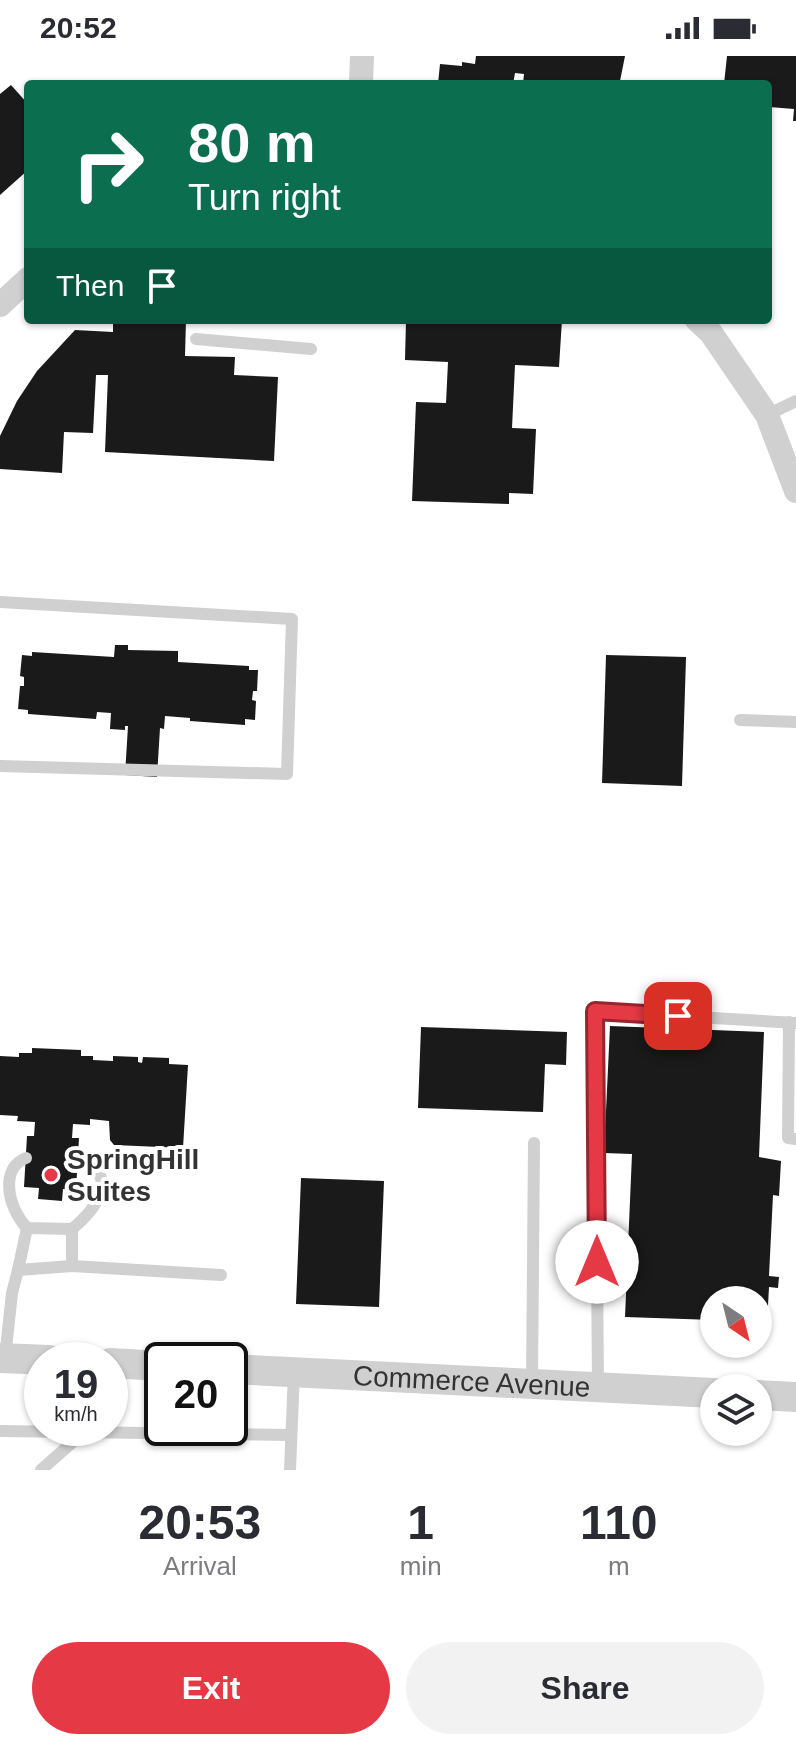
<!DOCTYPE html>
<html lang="en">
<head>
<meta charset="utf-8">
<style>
	body { margin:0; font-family:Helvetica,sans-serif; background:#f2f2f3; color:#2b2b33; height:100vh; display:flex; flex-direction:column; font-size:30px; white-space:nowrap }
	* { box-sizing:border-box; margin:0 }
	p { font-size:26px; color:#7c7c81 }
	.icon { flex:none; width:44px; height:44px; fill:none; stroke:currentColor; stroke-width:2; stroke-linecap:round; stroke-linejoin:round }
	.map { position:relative; height:1414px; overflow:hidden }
	.sheet { display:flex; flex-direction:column; background:#fff; flex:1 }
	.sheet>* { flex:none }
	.top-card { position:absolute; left:24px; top:24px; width:748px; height:244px; border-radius:8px; box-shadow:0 2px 6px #0004; background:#0b6e4f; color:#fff; overflow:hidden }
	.needle { width:52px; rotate:145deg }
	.tools { position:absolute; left:700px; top:1230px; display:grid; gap:16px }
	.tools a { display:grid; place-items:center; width:72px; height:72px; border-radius:50%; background:#fff; box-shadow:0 2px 6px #0004; font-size:40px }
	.speed { position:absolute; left:24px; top:1286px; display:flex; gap:16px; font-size:40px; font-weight:700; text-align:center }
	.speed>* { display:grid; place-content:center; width:104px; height:104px; border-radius:50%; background:#fff; box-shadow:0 2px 6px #0004; line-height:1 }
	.speed small { font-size:20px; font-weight:400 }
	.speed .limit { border:4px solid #111; border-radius:12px; background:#fff; color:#111 }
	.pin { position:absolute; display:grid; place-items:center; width:68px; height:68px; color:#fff; margin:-34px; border-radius:16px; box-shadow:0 4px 12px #0006 }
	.me { position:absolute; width:88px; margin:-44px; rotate:0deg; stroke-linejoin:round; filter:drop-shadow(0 0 6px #0008) }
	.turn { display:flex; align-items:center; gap:28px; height:168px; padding:0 32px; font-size:36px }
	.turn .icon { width:104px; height:104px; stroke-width:2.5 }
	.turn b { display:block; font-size:56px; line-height:68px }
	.then { display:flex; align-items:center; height:76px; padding:0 32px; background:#0003; gap:16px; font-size:30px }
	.eta { display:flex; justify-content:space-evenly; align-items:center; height:136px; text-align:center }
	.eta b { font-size:48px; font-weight:700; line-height:56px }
	.cta { display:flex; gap:16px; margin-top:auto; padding:16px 32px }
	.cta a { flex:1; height:92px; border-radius:48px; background:#e63946; color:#fff; font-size:32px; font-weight:700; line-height:92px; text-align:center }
	.cta a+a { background:#f2f2f3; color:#2b2b33 }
	.status { display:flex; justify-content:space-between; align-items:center; height:56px; padding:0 40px; background:#fff; direction:ltr }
	.status svg { height:22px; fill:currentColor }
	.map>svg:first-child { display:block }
	.building { fill:#1a1a1a }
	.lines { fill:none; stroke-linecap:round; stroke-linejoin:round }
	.service { stroke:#d0d0d0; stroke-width:12 }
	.minor { stroke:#d0d0d0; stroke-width:24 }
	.tertiary { stroke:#d0d0d0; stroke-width:30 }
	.route-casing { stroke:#96252e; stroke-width:20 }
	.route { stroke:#e63946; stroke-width:14 }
	.poi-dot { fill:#e63946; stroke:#fff; stroke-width:3 }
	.labels { text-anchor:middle; stroke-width:8; stroke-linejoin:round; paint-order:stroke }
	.poi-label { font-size:28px; font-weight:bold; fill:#333; stroke:#fff; text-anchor:start }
	.street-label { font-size:28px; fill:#333; stroke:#fff }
</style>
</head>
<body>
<div class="status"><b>20:52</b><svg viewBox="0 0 49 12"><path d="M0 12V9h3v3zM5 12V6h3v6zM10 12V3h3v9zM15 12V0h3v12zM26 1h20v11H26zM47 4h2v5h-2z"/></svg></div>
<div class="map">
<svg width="796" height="1414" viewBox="0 0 796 1414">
	<rect width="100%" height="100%" fill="#fff"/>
	<g class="building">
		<polygon points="476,0 625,0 620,25 627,26 626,28 523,28 524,18 515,17 513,28 438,28 440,8 462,10 462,6 475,8"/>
		<polygon points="727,0 796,0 796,65 793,65 794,53 769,51 768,28 724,28"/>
		<polygon points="11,29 28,48 28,114 0,139 0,38"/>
		<polygon points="113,264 186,264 185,300 235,301 234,319 278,321 274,405 105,396 108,319 96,319 93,377 64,376 62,417 0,413 0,380 17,345 37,315 75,274 113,276"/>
		<polygon points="406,264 562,264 559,311 515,309 512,372 536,373 533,438 509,437 509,448 412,445 416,346 446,347 448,306 405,304"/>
		<polygon points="115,589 128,589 128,594 178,595 178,606 249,610 249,614 258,614 257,635 253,635 252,644 256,645 255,664 245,663 245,669 190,665 190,662 165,660 164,673 160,672 157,721 125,719 128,670 125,670 125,674 110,673 111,657 97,656 96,663 28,658 28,654 18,653 20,630 24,630 24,621 20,620 22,599 32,600 32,596 114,601"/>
		<polygon points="606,599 686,601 682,730 602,727"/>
		<polygon points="610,970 764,976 759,1101 781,1105 779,1140 773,1139 769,1220 779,1221 778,1232 769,1231 767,1267 758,1266 758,1244 714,1244 714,1264 625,1261 632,1098 604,1097"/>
		<polygon points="421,971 567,976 566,1009 545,1008 543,1056 418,1052"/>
		<polygon points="32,992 81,994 81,1000 93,1000 93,1004 113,1005 113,1000 138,1001 138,1006 142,1007 143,1001 169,1002 169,1008 188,1009 183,1092 114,1089 110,1084 109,1065 90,1063 90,1069 73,1068 72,1082 79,1082 76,1134 63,1133 62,1145 38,1143 39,1132 24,1131 27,1080 34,1080 35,1066 17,1065 18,1060 0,1059 0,1000 19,1001 19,997 32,997"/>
		<polygon points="301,1122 384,1125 379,1251 296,1248"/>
	</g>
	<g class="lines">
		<g class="service">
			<polyline points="196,283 311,293"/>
			<polyline points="767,359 796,345"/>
			<polyline points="0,546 292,563 287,718 0,710"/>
			<polyline points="740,664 796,666"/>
			<polyline points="789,966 788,1082 796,1083"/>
			<path d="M 26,1102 C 0,1112 7,1151 27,1172 L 72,1173 C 95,1154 123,1117 78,1106"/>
			<polyline points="72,1173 72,1210"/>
			<polyline points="18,1214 27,1172"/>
			<polyline points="5,1302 12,1237 18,1214 72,1210 221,1219"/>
			<polyline points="532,1328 534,1087"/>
			<polyline points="598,1331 595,955 796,967"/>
			<polyline points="0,1375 291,1379"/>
			<polyline points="41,1414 84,1376"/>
			<polyline points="290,1414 294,1316"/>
		</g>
		<g class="minor">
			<polyline points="361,28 362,0"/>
			<polyline points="0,249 28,223"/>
			<polyline points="697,264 711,277 767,359 796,435"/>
		</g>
		<g class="tertiary">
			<polyline points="0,1302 49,1304"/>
			<polyline points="110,1307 162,1310"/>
			<path id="s1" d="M 230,1313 L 714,1337"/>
			<polyline points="758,1339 796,1341"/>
		</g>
	</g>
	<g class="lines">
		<defs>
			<polyline id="route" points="597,1206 595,955 678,960"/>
		</defs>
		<use href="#route" class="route-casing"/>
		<use href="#route" class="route"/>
	</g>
	<circle class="poi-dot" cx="51" cy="1119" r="8"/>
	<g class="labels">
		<g class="poi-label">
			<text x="67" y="1113">SpringHill<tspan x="67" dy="32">Suites</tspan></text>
		</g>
		<g class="street-label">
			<text dy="10" stroke="none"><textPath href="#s1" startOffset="242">Commerce Avenue</textPath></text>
		</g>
	</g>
</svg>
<div class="tools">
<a><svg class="needle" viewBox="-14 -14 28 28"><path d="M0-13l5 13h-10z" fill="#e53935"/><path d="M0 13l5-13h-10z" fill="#7c7c81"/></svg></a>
<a><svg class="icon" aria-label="layers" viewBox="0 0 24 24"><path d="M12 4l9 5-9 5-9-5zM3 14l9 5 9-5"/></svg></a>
</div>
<div class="speed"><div>19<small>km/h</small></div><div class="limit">20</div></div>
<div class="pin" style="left:678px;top:960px;background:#d93025"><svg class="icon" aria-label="arrive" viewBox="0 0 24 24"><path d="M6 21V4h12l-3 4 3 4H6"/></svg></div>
<svg class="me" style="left:597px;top:1206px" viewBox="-20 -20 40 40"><circle r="19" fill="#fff"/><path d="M0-13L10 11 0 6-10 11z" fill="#e63946"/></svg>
<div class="top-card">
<div class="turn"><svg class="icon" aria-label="right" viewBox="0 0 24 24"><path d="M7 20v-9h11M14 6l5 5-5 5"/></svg><div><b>80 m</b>Turn right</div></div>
<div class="then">Then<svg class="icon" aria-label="arrive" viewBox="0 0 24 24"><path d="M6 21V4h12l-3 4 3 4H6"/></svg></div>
</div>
</div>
<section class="sheet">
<div class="eta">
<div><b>20:53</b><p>Arrival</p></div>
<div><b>1</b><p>min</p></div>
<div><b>110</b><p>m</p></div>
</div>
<div class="cta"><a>Exit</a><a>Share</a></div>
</section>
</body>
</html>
